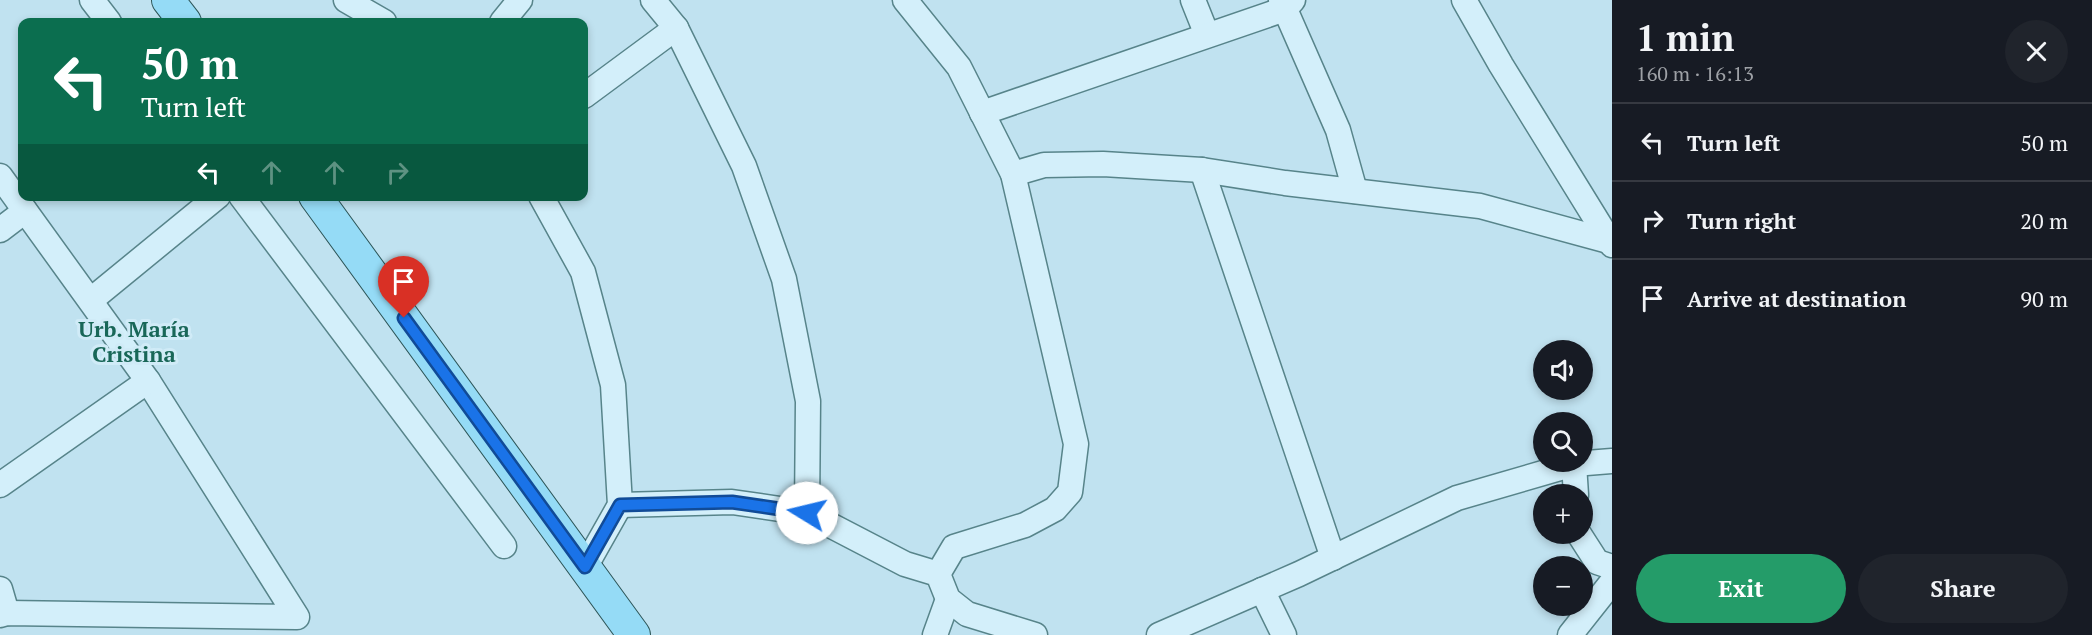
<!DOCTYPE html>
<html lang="en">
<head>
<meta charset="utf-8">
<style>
	body { margin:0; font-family:"PT Serif",serif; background:#20242c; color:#f1f3f6; height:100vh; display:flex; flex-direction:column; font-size:22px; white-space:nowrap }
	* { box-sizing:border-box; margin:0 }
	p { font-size:20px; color:#9ea1a6 }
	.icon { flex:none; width:33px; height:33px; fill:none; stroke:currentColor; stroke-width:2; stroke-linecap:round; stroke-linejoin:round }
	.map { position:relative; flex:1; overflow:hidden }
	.details { display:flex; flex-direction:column; background:#171b24; width:480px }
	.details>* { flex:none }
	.hud { position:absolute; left:18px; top:18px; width:570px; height:183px; border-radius:12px; box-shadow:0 3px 9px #0003; background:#0b6e4f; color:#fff; overflow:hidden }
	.tools { position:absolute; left:1533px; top:340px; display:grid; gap:12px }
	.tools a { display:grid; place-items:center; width:60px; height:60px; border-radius:50%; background:#171b24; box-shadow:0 3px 9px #0003; font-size:30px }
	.pin { position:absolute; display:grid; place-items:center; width:51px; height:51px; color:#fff; margin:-62px -26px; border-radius:50% 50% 50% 0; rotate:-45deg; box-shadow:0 0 6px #0007 }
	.pin .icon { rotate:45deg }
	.me { position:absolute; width:66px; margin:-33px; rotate:279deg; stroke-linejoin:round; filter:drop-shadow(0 0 4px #0008) }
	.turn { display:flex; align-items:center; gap:21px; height:126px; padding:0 24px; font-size:27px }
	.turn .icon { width:78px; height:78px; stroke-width:2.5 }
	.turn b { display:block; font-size:42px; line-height:51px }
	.lanes { display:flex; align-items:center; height:57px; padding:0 24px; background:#0003; justify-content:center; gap:30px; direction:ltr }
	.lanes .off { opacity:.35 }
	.round { display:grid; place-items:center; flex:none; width:63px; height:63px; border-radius:32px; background:#20242c }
	.summary { display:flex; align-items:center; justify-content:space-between; height:102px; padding:0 24px }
	h1 { font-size:36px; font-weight:800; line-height:45px }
	.cta { display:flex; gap:12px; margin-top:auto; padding:12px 24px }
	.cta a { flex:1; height:69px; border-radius:36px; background:#249c69; color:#fff; font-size:24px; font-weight:800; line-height:69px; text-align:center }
	.cta a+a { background:#20242c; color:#f1f3f6 }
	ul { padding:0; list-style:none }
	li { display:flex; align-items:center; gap:18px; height:78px; padding:0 24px; border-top:2px solid #363941 }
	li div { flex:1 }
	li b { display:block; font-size:22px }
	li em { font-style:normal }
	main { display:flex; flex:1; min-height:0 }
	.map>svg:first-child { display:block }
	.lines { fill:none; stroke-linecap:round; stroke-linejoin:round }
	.minor-casing { stroke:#57848a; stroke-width:27 }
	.major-casing { stroke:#2c5557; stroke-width:34 }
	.minor { stroke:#d3effa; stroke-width:24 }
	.major { stroke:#95dbf6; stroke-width:32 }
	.route-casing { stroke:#114b97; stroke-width:15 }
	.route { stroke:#1a73e8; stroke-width:10 }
	.labels { text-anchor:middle; stroke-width:6; stroke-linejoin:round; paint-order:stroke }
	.neighbourhood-label { font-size:22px; font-weight:bold; fill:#196758; stroke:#d0ebf7 }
</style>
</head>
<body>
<main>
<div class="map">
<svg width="1612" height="635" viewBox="0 0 1612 635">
	<rect width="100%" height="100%" fill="#c0e2f0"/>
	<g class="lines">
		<defs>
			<g id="minor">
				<polyline points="92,0 109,22"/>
				<polyline points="346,0 384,22"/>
				<polyline points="653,0 676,28 744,166 784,279 808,401 807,513"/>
				<polyline points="905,0 959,67 1013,174 1076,444 1070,492 1055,509 1025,525 954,547 938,574"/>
				<polyline points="1193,0 1207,35"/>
				<polyline points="1281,0 1338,130 1355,191"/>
				<polyline points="1464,0 1501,65 1612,245"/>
				<polyline points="502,22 520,0"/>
				<polyline points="584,96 676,28"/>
				<polyline points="982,113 1285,9 1293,0"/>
				<polyline points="1202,170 1333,558"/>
				<polyline points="1013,174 1044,165 1103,164 1202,170 1285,183 1480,206 1612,242"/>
				<polyline points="0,176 148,381 297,617 7,613 0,615"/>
				<polyline points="241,196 504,546"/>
				<polyline points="541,196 583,272 613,385 620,505 585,567"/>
				<polyline points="0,230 25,211"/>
				<polyline points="91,300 218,196"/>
				<polyline points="1574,464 1576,495"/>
				<polyline points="0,485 148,381"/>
				<polyline points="620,505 732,502 807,513 905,564 938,574 948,599 967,614 1035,635"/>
				<polyline points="1579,534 1597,562 1612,567"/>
				<polyline points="0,589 7,613"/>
				<polyline points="1262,590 1284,635"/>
				<polyline points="935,635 948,599"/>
				<polyline points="1159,635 1299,574 1457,498 1574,464 1612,461"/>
				<polyline points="1570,635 1612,582"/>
			</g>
			<g id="major">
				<polyline points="168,0 185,22"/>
				<polyline points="315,196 634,635"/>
			</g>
		</defs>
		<use href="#minor" class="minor-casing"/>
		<use href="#major" class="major-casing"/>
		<use href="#minor" class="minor"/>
		<use href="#major" class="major"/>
	</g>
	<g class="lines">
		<defs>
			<polyline id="route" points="404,318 585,567 620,505 732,502 807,513"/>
		</defs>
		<use href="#route" class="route-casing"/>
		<use href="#route" class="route"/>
	</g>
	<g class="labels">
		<g class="neighbourhood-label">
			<text x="134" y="337">Urb. María<tspan x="134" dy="25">Cristina</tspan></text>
		</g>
	</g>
</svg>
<div class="tools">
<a><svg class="icon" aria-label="sound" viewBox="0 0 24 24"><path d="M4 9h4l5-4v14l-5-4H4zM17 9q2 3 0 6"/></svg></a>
<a><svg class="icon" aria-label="search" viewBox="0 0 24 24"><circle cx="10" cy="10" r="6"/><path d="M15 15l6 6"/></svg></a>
<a>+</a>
<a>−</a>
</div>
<div class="pin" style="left:404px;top:318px;background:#d93025"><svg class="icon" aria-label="arrive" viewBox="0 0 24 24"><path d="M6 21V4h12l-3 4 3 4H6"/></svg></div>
<svg class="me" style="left:807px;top:513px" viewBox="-20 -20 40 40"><circle r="19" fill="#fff"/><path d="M0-13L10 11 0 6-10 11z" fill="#1a73e8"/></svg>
<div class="hud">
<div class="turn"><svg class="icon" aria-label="left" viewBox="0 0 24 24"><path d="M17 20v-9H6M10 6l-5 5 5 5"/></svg><div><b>50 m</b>Turn left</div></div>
<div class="lanes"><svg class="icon" aria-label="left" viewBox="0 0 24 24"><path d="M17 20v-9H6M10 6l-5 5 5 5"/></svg><svg class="icon off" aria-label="ahead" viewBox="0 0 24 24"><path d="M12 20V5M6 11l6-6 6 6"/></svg><svg class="icon off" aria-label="ahead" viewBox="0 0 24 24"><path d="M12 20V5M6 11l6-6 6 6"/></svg><svg class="icon off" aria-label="right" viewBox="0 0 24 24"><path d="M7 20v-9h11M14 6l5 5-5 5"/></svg></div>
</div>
</div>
<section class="details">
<div class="summary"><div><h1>1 min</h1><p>160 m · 16:13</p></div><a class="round"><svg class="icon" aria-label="close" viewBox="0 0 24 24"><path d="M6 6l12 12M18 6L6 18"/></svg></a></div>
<ul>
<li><svg class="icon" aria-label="left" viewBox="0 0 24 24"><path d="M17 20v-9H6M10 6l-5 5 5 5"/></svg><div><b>Turn left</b></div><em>50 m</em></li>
<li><svg class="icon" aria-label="right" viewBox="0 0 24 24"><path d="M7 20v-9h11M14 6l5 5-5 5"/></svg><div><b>Turn right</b></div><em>20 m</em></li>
<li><svg class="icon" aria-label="arrive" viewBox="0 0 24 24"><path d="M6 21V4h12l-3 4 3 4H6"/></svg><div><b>Arrive at destination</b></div><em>90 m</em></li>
</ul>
<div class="cta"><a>Exit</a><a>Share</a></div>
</section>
</main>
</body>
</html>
